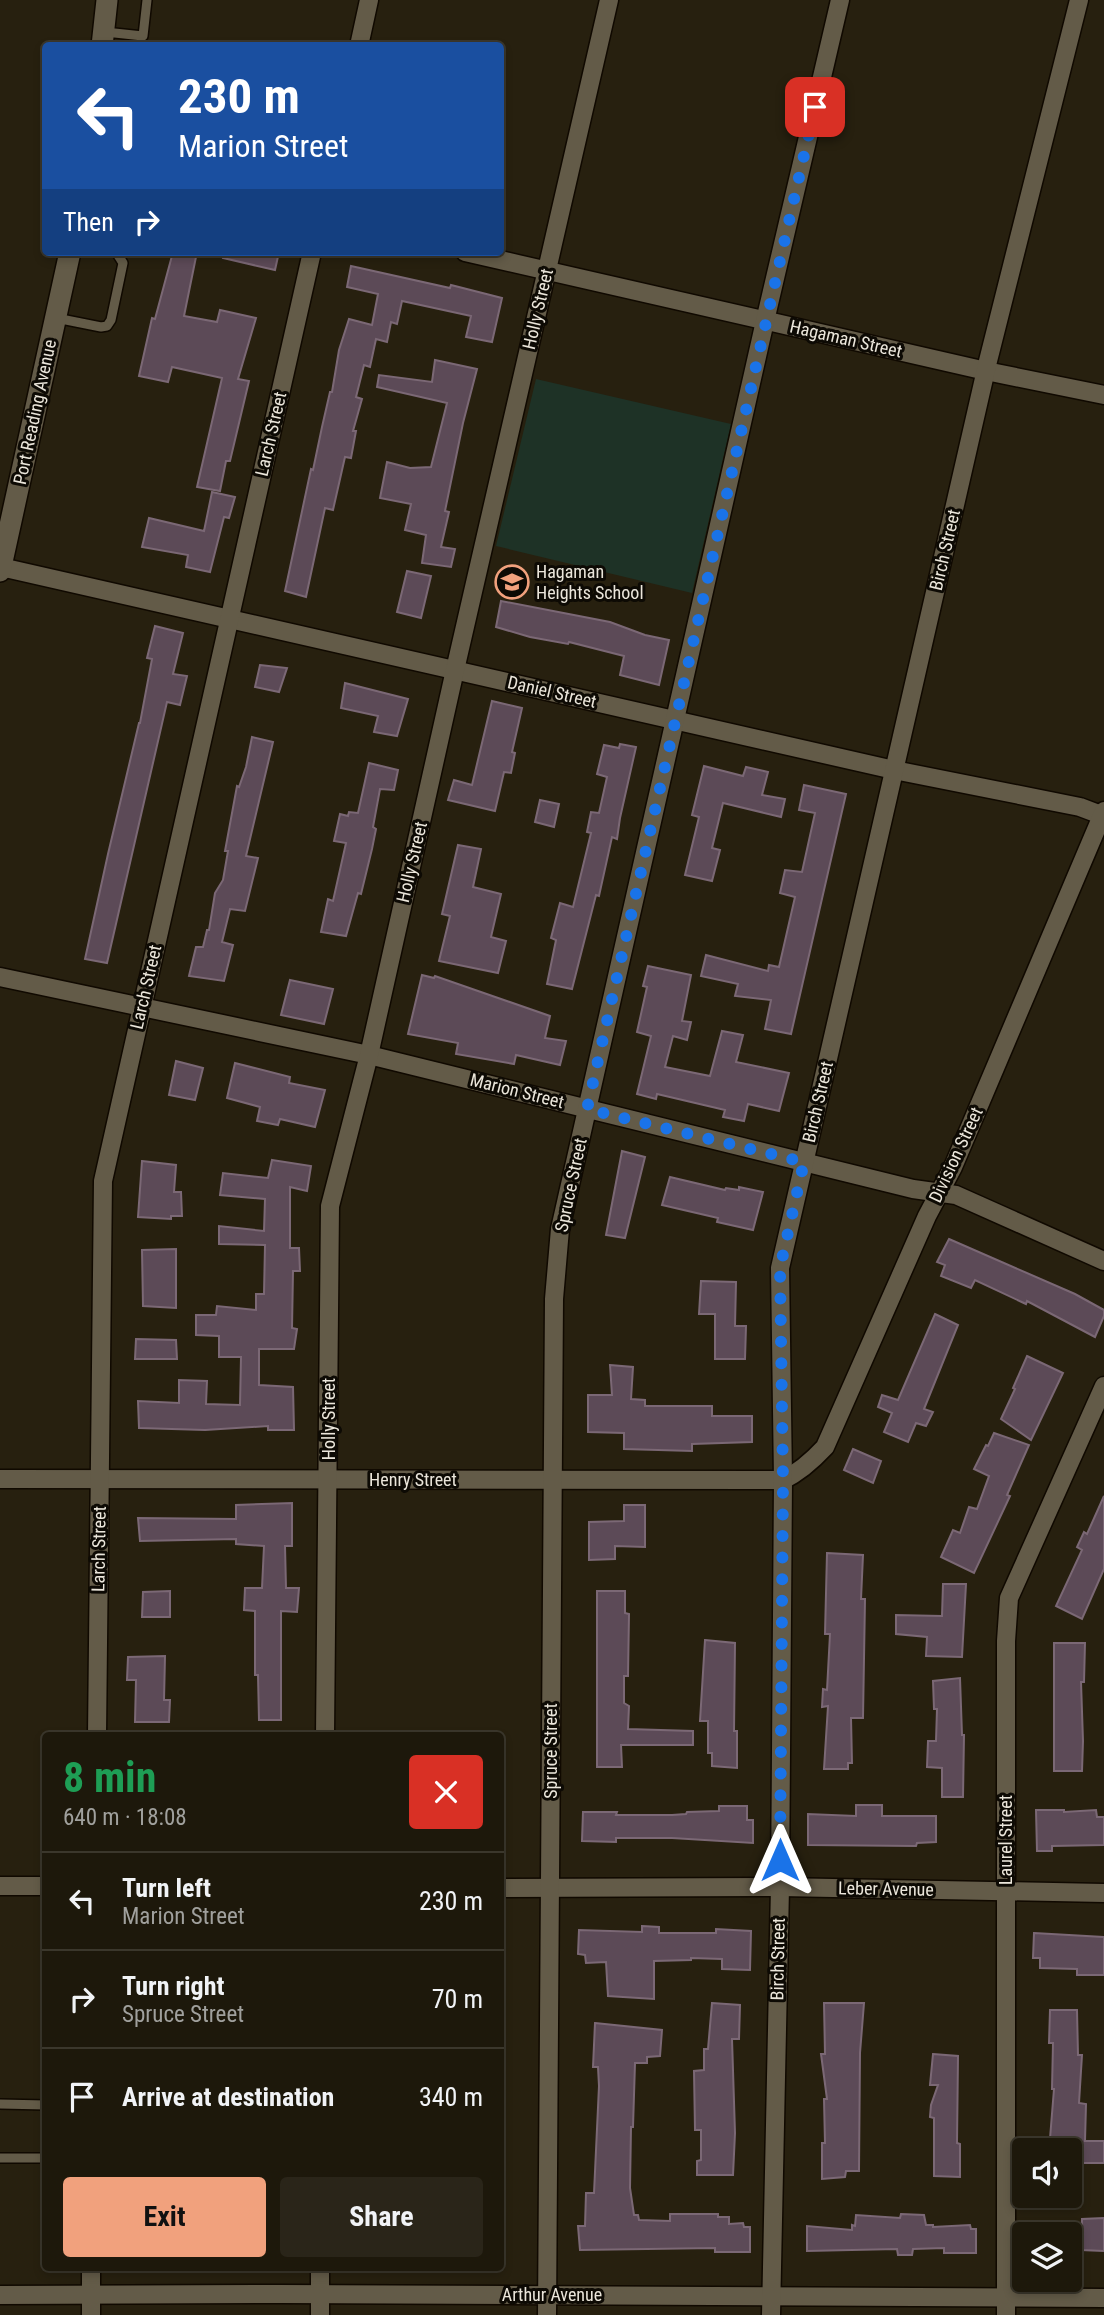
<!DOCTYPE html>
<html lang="en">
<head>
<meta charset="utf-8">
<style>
	body { margin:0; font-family:"Roboto Condensed",sans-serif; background:#2a2519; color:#f1f3f6; height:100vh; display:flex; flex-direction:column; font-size:26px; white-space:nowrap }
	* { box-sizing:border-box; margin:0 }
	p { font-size:23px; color:#a0a09d }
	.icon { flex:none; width:38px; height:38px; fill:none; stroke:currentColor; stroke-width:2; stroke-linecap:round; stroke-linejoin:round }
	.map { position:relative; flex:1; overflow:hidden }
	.drawer { position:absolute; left:42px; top:1732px; width:462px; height:539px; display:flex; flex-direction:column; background:#1d180b; border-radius:7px; box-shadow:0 4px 10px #0003,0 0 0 2px #3b372c }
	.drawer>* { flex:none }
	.hud { position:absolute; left:42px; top:42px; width:462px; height:214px; border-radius:7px; box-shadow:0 4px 10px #0003,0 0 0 2px #3b372c; background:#1a4fa0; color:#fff; overflow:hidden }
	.buttons { position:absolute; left:1012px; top:2138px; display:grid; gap:14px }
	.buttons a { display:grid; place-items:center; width:70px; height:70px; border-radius:7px; background:#1d180b; box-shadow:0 4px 10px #0003,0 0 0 2px #3b372c; font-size:35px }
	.pin { position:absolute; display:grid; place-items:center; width:60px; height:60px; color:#fff; margin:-30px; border-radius:14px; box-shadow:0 4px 10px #0006 }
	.me { position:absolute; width:77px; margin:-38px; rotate:0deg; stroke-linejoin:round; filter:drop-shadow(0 0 5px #0008) }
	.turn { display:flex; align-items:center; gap:24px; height:147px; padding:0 21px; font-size:32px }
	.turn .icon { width:91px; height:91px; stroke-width:2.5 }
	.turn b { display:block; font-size:49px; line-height:60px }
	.then { display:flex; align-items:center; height:66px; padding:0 21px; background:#0003; gap:14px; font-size:26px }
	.round { display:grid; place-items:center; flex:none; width:74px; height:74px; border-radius:7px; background:#2a2519 }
	.head { display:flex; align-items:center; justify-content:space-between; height:119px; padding:0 21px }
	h1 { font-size:42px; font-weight:700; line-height:52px; color:#1e9e55 }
	.cta { display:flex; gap:14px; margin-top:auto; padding:14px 21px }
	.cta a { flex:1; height:80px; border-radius:7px; background:#f1a17d; color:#111; font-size:28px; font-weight:700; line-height:80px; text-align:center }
	.cta a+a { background:#2a2519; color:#f1f3f6 }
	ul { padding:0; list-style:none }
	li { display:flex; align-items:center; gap:21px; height:98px; padding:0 21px; border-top:2px solid #3b372c }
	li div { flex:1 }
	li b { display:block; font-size:26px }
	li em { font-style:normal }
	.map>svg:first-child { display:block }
	.green { fill:#1e3226 }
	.building { fill:#5c4a57; stroke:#7b6875; stroke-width:2 }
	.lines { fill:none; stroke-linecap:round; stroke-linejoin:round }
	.lane-casing { stroke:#100900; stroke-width:12 }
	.street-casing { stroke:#100900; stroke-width:21 }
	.secondary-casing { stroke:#100900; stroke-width:24 }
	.lane { stroke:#635b48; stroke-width:9 }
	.street { stroke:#635b48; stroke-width:18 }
	.secondary { stroke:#635b48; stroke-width:21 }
	.route { stroke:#1a73e8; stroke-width:12; stroke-dasharray:0 21.6 }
	.labels { text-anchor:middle; stroke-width:6; stroke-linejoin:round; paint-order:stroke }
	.street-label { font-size:18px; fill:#ebe6db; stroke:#0d0a04 }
	.poi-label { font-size:18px; fill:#ebe6db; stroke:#0d0a04; text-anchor:start }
</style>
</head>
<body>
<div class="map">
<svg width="1104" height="2315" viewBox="0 0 1104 2315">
	<rect width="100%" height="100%" fill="#27200f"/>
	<polygon class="green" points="536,379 731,424 692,593 496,546"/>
	<g class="building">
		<polygon points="173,252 197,252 184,316 217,322 220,310 256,318 238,379 249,381 230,461 226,461 220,491 197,487 222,378 172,367 168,382 139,376 152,318 155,319"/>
		<polygon points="224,252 279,252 275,270 223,258"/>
		<polygon points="351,266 450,288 451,285 502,298 492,342 466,337 471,316 402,301 397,324 391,322 387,342 376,339 370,367 364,365 356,397 362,399 353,431 356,431 351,458 345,457 333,510 325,508 306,597 285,591 311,469 313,470 322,427 330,392 332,392 339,350 349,319 372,325 378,294 347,287"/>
		<polygon points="435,360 477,369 463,423 445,511 449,512 441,547 455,549 451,567 422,563 426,535 405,530 411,504 380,498 387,462 410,468 431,467 447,403 377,387 379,375 432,382"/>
		<polygon points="212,492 235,497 229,518 224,517 210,572 186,567 188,555 142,547 149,518 204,531"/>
		<polygon points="407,571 431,576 421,618 397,612"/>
		<polygon points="501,601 610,622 645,635 669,640 659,685 620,675 624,656 569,642 568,644 530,637 496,627"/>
		<polygon points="155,626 183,633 173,674 187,676 180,705 167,702 107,963 85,959 108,854 139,723 140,723 152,659 147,658"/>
		<polygon points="260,665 287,668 279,692 255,687"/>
		<polygon points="345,683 408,699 397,736 374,732 378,716 341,708"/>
		<polygon points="492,701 522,708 512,752 515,753 511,773 504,772 495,811 448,800 454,780 472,785"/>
		<polygon points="252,737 273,742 246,856 258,858 245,911 230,909 222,942 233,945 224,981 189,976 196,947 203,947 207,930 209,930 215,893 223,880 228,851 225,851 237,786 239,787 246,767"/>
		<polygon points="620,744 636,747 620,818 617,839 612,837 599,896 596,895 572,989 547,984 556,940 551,938 560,903 573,907 591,833 587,832 591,812 599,813 607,777 597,774 604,745 619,748"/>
		<polygon points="369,763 398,770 394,790 380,789 373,827 376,829 372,849 361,894 358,893 346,936 321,932 328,899 333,901 346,843 334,841 340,814 348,816 349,812 358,813"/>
		<polygon points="704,766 743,776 746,767 768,772 762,795 785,799 781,817 723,803 712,848 720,850 712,881 685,875 699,817 692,815"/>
		<polygon points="804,785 846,794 791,1034 765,1029 771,1000 735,996 738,984 701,976 706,955 768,971 769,965 779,967 795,897 780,893 785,870 802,872 815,813 799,810"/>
		<polygon points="540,800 559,804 554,827 535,822"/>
		<polygon points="458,845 481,849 473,887 501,894 491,937 506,941 498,973 439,961 450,916 442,914"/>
		<polygon points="648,966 691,975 682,1021 691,1022 687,1040 673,1036 665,1067 710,1076 722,1031 743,1035 736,1062 789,1073 779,1111 748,1104 744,1121 723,1117 725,1110 657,1094 656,1099 637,1094 651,1036 637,1032 647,987 643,986"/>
		<polygon points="422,975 434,978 435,976 550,1016 545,1038 566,1041 560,1065 516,1055 514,1064 456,1054 458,1043 408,1034"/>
		<polygon points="290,980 333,989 324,1024 281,1015"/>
		<polygon points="176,1061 203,1068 195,1100 169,1095"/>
		<polygon points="235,1063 290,1077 289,1083 325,1090 315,1127 280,1119 278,1125 257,1121 260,1107 227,1098"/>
		<polygon points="622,1151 645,1157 625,1238 606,1235"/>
		<polygon points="272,1160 311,1166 307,1191 290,1187 290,1248 299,1248 300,1271 293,1271 292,1328 297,1329 294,1349 259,1349 259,1385 293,1387 294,1430 268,1430 268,1426 205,1430 139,1428 138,1401 179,1403 179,1380 207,1381 206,1404 240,1405 241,1357 219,1357 219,1336 196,1335 196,1315 216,1315 217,1306 256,1310 256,1294 264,1294 265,1245 219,1244 219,1226 264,1231 265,1199 220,1195 223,1173 268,1178"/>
		<polygon points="142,1161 176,1165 174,1192 181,1192 182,1216 171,1216 171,1219 138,1217"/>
		<polygon points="670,1177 725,1190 726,1188 739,1190 739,1187 763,1192 753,1230 717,1222 718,1218 662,1205"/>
		<polygon points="949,1239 1075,1294 1104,1310 1104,1316 1095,1337 1027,1301 1026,1304 975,1280 971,1288 941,1276 945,1265 937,1262"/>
		<polygon points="176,1249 176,1308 143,1306 142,1250"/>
		<polygon points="701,1281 736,1282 735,1326 746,1326 745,1359 715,1359 715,1314 699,1314"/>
		<polygon points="935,1314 958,1325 924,1409 933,1412 926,1426 916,1423 908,1442 884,1432 892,1413 878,1407 882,1395 898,1400"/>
		<polygon points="136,1339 176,1340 177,1359 135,1359"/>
		<polygon points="1027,1356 1063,1373 1031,1440 1001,1419 1015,1389 1013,1388"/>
		<polygon points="610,1365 633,1367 631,1399 645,1400 645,1406 712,1406 712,1416 752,1416 752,1442 692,1444 692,1451 624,1449 624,1433 588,1432 588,1395 612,1395"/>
		<polygon points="994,1433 1029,1445 1007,1495 1010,1496 974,1573 941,1557 953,1530 960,1533 969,1507 977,1509 989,1476 974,1469 986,1445 988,1446"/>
		<polygon points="853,1449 881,1461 873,1483 844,1470"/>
		<polygon points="1104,1496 1104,1569 1082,1619 1056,1606 1082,1550 1077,1547 1084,1532 1087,1534"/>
		<polygon points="292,1503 292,1546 285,1546 286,1588 299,1588 297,1612 281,1611 281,1720 259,1720 258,1675 255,1675 255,1611 244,1610 245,1588 262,1588 264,1546 236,1544 236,1539 140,1541 138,1518 236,1519 236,1505"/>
		<polygon points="624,1505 645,1505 645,1547 615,1546 615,1559 589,1560 589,1522 624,1521"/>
		<polygon points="827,1553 863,1555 861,1599 865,1599 863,1718 851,1718 852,1763 848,1763 848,1769 824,1769 828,1706 822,1707 823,1689 827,1690 830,1634 825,1634"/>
		<polygon points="943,1584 966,1584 962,1657 926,1656 927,1637 896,1634 896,1615 942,1616"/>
		<polygon points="170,1591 170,1617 142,1617 143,1592"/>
		<polygon points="597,1591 625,1591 625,1613 629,1614 628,1676 624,1676 624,1703 629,1706 628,1729 693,1731 693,1745 621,1745 622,1767 597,1767"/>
		<polygon points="705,1640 735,1643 734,1731 737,1731 737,1768 712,1766 712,1753 708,1753 708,1721 700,1721"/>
		<polygon points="1054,1643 1085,1643 1084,1682 1081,1682 1083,1741 1082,1771 1054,1771"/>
		<polygon points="165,1656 164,1700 170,1700 169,1722 135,1722 136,1680 127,1680 128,1657"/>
		<polygon points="960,1678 962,1735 964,1735 963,1797 942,1797 942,1768 927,1767 928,1741 936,1741 937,1709 934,1709 933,1681"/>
		<polygon points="856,1805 882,1805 882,1816 936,1816 936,1842 917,1843 916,1846 808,1845 808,1814 856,1816"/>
		<polygon points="719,1806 747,1806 747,1820 753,1820 753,1843 672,1838 616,1838 616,1842 582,1841 583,1812 617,1812 616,1815 672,1815 686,1814 687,1812 719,1811"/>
		<polygon points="1036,1810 1064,1810 1064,1812 1096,1810 1097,1817 1104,1817 1104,1845 1052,1846 1052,1851 1037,1851"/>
		<polygon points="642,1926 659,1927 659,1933 716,1933 716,1929 751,1931 750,1970 722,1969 722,1959 691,1958 691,1960 654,1961 654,1999 608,1996 606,1962 586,1963 585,1955 578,1954 579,1930 642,1932"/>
		<polygon points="1034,1933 1104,1937 1104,1975 1077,1975 1077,1969 1040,1968 1040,1958 1033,1958"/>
		<polygon points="712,2003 740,2005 739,2039 732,2039 735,2133 733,2175 697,2175 697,2161 701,2160 701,2130 695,2130 694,2071 704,2070 704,2049 708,2049"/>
		<polygon points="824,2003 864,2003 860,2053 859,2171 846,2171 845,2177 822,2179 822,2143 825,2143 824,2099 827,2099 821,2054 825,2054"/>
		<polygon points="1050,2010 1077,2010 1078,2055 1082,2055 1079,2103 1086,2104 1085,2141 1104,2141 1104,2163 1069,2163 1069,2151 1049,2151 1054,2089 1052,2089 1053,2043 1049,2043"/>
		<polygon points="595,2023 662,2030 660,2056 647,2057 647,2063 635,2063 633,2127 631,2127 630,2188 634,2215 638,2215 639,2220 670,2221 670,2214 718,2214 718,2217 729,2217 729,2224 743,2223 744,2227 750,2227 750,2252 715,2252 715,2248 580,2250 578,2226 585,2226 586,2193 594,2193 599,2086 598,2067 593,2067"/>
		<polygon points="933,2054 958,2056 957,2143 960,2144 960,2177 934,2176 934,2118 930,2117 931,2105 938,2085 930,2085"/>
		<polygon points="901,2214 924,2215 926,2225 933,2225 933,2227 970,2225 971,2229 976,2229 976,2253 944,2253 944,2248 913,2249 912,2255 898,2255 897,2249 807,2251 807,2226 852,2230 852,2225 855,2226 856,2215 900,2218"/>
		<polygon points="1104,2218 1104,2251 1081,2250 1082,2219"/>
	</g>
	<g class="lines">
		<defs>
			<g id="lane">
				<polyline points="105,32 143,36 147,0"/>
				<polyline points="56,318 101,327 107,326 111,320 123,263 116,252"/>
				<polyline points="0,2104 46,2105"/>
				<polyline points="0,2158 46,2158"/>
			</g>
			<g id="street">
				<polyline points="359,46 369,0"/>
				<polyline points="465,252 986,371 1104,395"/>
				<polyline points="1,567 894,770 1080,807 1104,816"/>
				<polyline points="0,977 369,1055 913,1189 956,1195 1104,1261"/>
				<path d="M 0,1479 L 783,1480 C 800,1472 812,1461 825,1447 L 927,1216 L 953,1167 L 1104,811"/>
				<polyline points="97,1736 103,1181 312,252"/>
				<polyline points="325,1736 330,1206 369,1055 455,670 609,0"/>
				<polyline points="0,1886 46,1886"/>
				<polyline points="500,1888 780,1887 1104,1893"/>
				<polyline points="0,2295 281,2294 1104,2298"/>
				<polyline points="91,2315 91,2268"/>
				<polyline points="320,2315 320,2268"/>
				<polyline points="547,2315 554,1299 560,1229 765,321 840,0"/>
				<polyline points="771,2315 780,1887 783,1480 780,1268 988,361 1079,0"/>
				<polyline points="1006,2315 1006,1641 1009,1598 1104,1386"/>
			</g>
			<g id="secondary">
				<polyline points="102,46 107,0"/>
				<polyline points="0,571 70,252"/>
			</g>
		</defs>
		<use href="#lane" class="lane-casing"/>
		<use href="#street" class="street-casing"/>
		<use href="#secondary" class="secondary-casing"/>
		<use href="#lane" class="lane"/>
		<use href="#street" class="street"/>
		<use href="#secondary" class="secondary"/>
	</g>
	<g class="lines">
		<polyline class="route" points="780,1860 783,1480 780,1268 804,1162 587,1109 815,107"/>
	</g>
	<defs>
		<symbol id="school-ring" viewBox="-11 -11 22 22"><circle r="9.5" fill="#0d0a04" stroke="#f1a17d" stroke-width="1.5"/><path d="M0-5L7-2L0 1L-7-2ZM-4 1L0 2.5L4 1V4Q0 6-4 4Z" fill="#f1a17d"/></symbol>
	</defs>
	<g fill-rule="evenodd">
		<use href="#school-ring" x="493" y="563" width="38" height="38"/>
	</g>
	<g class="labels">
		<g class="street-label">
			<text transform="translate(538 309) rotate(-77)" y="6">Holly Street</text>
			<text transform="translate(846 339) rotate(13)" y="6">Hagaman Street</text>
			<text transform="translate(35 412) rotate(-78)" y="6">Port Reading Avenue</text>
			<text transform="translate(271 434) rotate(-77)" y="6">Larch Street</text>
			<text transform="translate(945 550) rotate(-77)" y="6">Birch Street</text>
			<text transform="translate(552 692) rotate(13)" y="6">Daniel Street</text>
			<text transform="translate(412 862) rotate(-77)" y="6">Holly Street</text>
			<text transform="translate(146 987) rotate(-77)" y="6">Larch Street</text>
			<text transform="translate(517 1091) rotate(14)" y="6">Marion Street</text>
			<text transform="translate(818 1102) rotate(-77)" y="6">Birch Street</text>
			<text transform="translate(956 1155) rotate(-65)" y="6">Division Street</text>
			<text transform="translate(571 1185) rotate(-78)" y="6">Spruce Street</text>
			<text transform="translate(329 1419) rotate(-90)" y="6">Holly Street</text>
			<text x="413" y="1486">Henry Street</text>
			<text transform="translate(99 1549) rotate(-89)" y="6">Larch Street</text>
			<text transform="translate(551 1751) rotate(-90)" y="6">Spruce Street</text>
			<text transform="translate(1006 1840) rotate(-90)" y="6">Laurel Street</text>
			<text transform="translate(886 1889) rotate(1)" y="6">Leber Avenue</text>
			<text transform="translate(778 1959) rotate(-89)" y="6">Birch Street</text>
			<text x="552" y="2301">Arthur Avenue</text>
		</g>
		<g class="poi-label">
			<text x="536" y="578">Hagaman<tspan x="536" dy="21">Heights School</tspan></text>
		</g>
	</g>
</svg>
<div class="buttons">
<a><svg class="icon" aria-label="sound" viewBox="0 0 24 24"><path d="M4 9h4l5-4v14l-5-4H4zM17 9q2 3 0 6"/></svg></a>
<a><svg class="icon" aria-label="layers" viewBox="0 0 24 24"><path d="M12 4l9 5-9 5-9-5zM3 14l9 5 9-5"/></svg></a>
</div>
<div class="pin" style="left:815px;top:107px;background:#d93025"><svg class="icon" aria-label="arrive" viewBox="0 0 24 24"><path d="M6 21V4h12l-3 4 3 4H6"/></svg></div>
<svg class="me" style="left:780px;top:1860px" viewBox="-20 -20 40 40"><path d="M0-17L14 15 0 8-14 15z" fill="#1a73e8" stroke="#fff" stroke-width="4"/></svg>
<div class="hud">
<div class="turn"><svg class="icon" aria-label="left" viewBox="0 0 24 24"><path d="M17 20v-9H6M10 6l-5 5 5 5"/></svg><div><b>230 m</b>Marion Street</div></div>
<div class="then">Then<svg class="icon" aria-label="right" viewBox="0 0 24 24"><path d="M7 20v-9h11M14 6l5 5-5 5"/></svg></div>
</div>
<section class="drawer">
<div class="head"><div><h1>8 min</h1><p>640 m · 18:08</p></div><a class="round" style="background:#d93025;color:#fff"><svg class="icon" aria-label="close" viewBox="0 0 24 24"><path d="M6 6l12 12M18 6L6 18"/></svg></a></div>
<ul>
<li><svg class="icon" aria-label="left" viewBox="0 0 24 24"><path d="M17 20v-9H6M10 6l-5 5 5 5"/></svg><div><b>Turn left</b><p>Marion Street</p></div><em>230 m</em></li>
<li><svg class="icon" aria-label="right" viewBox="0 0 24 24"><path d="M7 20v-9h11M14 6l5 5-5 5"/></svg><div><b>Turn right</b><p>Spruce Street</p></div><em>70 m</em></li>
<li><svg class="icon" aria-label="arrive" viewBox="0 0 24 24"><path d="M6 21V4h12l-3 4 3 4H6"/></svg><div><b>Arrive at destination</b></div><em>340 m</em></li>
</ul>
<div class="cta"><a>Exit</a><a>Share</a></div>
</section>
</div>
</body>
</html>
